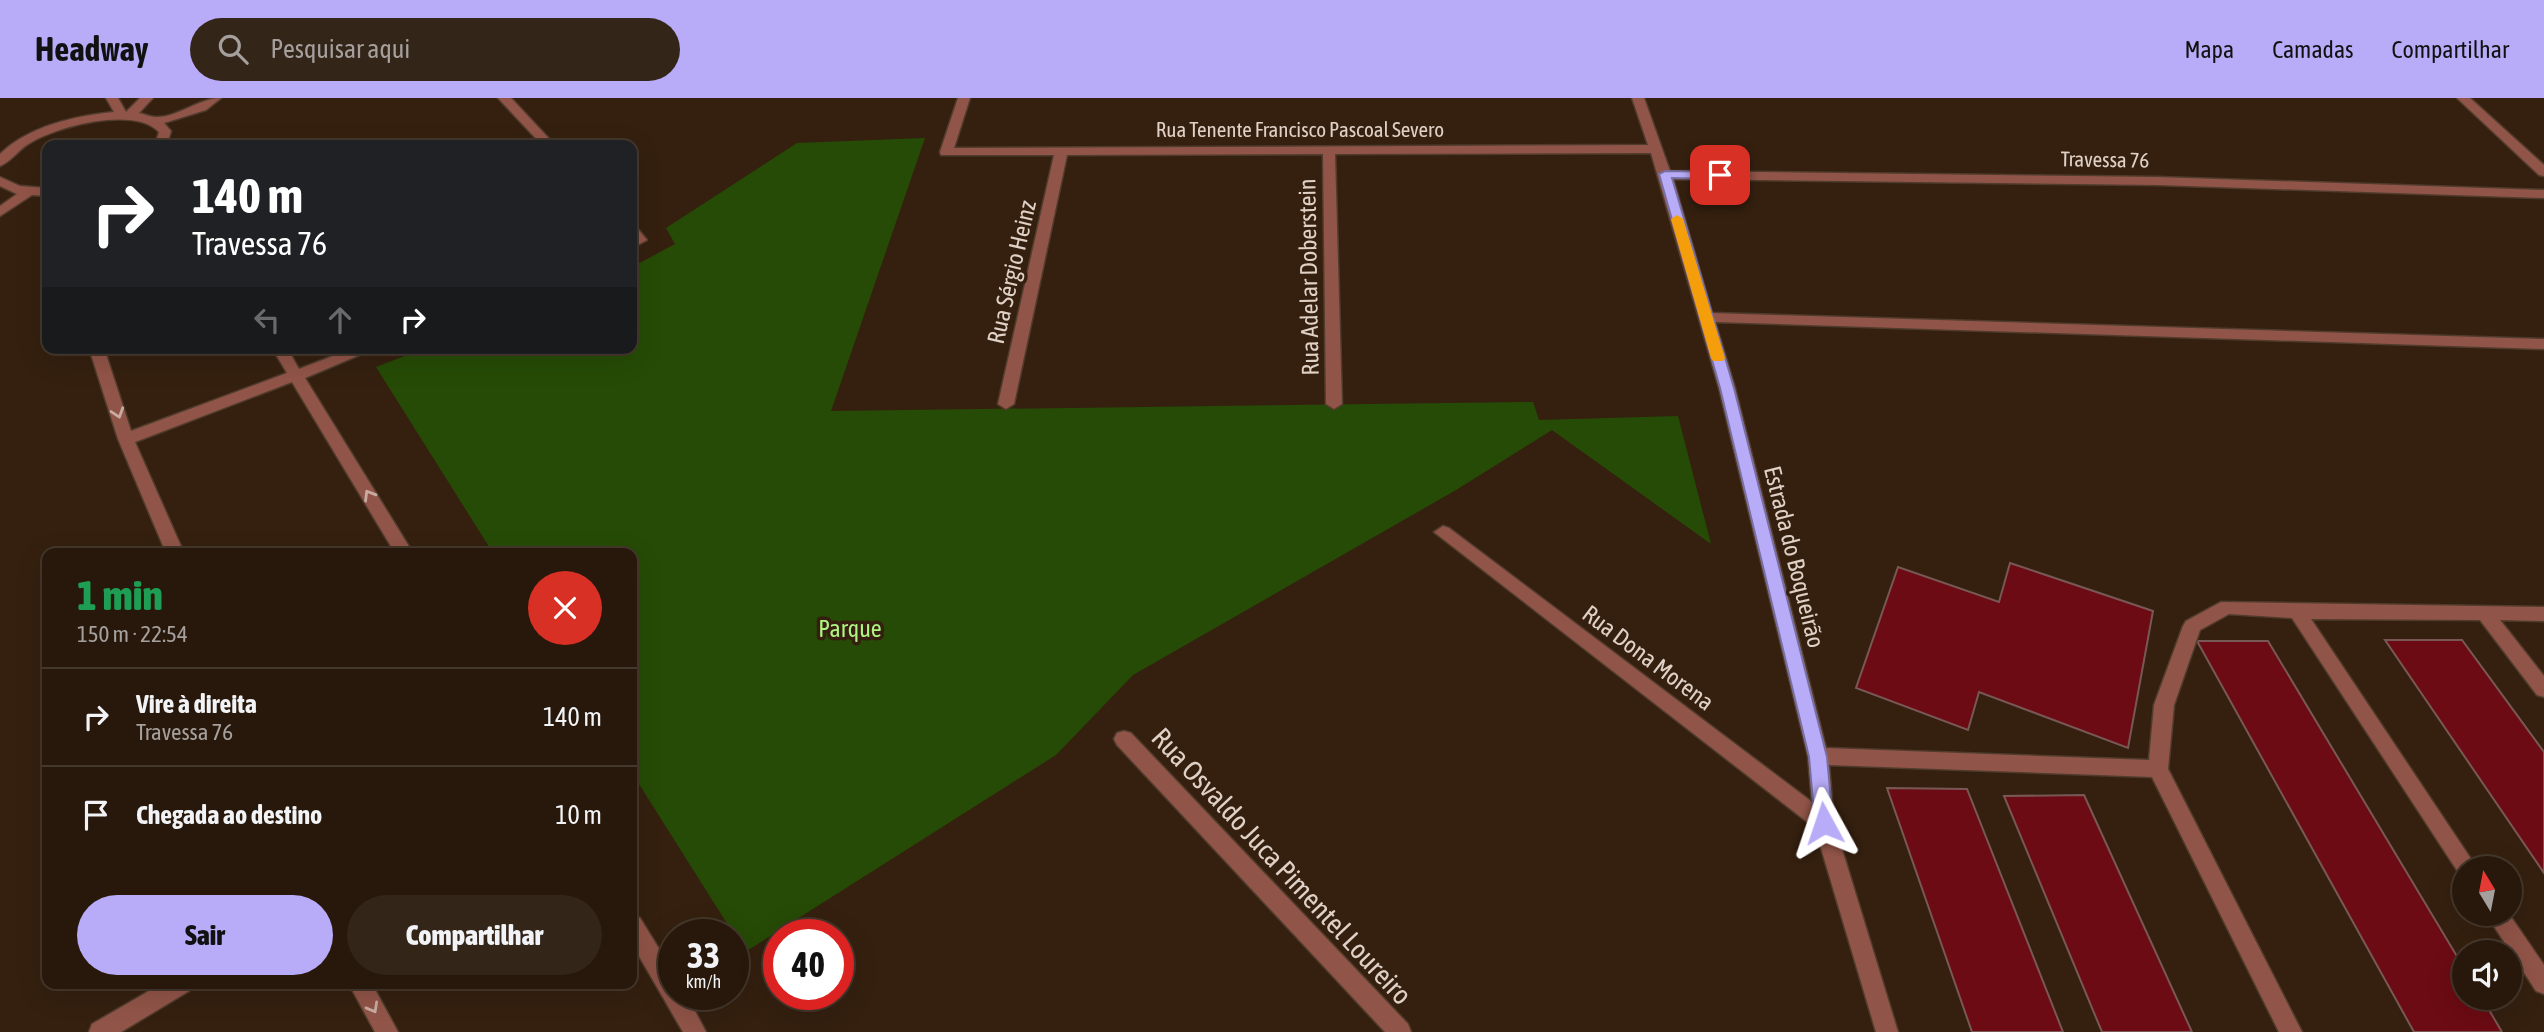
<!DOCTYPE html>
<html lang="pt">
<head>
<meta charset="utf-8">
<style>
	body { margin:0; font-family:"Asap Condensed",sans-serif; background:#342519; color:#f1f3f6; height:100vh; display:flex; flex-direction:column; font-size:26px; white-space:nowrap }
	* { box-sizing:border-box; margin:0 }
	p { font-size:23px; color:#a5a09d }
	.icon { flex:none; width:38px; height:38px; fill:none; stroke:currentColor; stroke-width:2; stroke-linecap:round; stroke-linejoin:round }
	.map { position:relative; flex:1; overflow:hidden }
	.side { position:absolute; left:42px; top:450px; width:595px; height:441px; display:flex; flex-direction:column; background:#28180b; border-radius:14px; box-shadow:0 7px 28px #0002,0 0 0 2px #44372c }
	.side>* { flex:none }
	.top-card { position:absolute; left:42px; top:42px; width:595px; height:214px; border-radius:14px; box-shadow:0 7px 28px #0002,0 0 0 2px #44372c; background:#202124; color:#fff; overflow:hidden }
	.needle { width:46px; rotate:350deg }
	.controls { position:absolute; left:2452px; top:758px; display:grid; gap:14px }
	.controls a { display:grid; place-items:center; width:70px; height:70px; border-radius:50%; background:#28180b; box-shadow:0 7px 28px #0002,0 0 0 2px #44372c; font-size:35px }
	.speed { position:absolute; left:658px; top:821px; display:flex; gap:14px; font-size:35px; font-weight:700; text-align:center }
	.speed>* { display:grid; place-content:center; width:91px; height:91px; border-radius:50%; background:#28180b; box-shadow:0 7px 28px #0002,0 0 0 2px #44372c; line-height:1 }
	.speed small { font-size:18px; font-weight:400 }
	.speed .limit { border:10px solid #d22; background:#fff; color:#111 }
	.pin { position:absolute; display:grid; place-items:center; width:60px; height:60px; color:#fff; margin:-30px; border-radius:14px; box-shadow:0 4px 10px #0006 }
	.me { position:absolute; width:77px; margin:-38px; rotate:355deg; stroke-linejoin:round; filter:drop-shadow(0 0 5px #0008) }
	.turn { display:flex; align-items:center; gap:24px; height:147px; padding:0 35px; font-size:32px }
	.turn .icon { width:91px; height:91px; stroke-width:2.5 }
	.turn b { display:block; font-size:49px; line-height:60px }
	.lanes { display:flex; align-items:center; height:66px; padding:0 35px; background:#0003; justify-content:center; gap:35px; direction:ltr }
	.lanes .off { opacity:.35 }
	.round { display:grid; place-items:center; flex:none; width:74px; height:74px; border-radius:37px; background:#342519 }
	.summary { display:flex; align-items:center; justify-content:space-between; height:119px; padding:0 35px }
	h1 { font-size:42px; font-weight:800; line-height:52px; color:#1e9e55 }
	.button { display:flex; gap:14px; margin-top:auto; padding:14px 35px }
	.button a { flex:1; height:80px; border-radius:42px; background:#b8abf7; color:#111; font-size:28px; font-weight:800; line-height:80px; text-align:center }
	.button a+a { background:#342519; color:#f1f3f6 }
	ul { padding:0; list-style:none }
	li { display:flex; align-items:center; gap:21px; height:98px; padding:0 35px; border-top:2px solid #44372c }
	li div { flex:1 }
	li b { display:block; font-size:26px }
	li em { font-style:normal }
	header { display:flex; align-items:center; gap:42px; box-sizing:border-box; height:98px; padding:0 35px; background:#b8abf7; color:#111 }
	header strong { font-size:33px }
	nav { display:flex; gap:38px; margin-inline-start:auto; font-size:24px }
	.search { width:490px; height:63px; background:#342519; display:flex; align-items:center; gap:18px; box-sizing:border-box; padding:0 24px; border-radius:38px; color:#a5a09d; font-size:26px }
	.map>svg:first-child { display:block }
	.green { fill:#264b06 }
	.building { fill:#6c0b13; stroke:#785855; stroke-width:2 }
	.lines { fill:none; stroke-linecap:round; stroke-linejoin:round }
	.minor-casing { stroke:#503c2c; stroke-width:3 }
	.minor { fill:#915448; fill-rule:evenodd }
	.oneway { stroke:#c8aca1 }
	.route { fill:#b8abf7; stroke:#786fa1; stroke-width:2 }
	.slow { fill:#f59e0b }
	.labels { text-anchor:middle; stroke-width:7; stroke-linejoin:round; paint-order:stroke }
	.far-street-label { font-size:21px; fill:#e0d1c7; stroke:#35200f }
	.street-label { font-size:24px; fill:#e0d1c7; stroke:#35200f }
	.park-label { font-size:24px; fill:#aef384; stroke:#35200f }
	.near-street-label { font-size:28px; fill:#e0d1c7; stroke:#35200f }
</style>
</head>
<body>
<header>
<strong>Headway</strong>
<div class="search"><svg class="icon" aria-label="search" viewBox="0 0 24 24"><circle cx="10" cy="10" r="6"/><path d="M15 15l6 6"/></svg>Pesquisar aqui</div>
<nav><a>Mapa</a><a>Camadas</a><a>Compartilhar</a></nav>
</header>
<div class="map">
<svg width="2544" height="934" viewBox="0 0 2544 934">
	<rect width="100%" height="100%" fill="#35200f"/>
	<polygon class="green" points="925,40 831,313 1533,304 1539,322 1678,318 1711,446 1552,332 1456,392 1133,577 1056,657 745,854 632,675 632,455 493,455 376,269 425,250 632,250 632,169 675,146 666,130 797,45"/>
	<g class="building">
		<polygon points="2010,465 2153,513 2128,650 1979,594 1968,632 1856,590 1898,469 1999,504"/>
		<polygon points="2385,542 2462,542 2544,654 2544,775"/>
		<polygon points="2197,543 2268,543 2464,870 2464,900 2482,900 2502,934 2414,934"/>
		<polygon points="1887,690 1967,691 2063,934 1972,934"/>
		<polygon points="2084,697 2192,934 2102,934 2004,698"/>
	</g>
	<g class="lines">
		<defs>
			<g id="minor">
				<path d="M 106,0 L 118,0 L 126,14 L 140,0 L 153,0 L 139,15 C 144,16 151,19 156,19 C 177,20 199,0 221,0 L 206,12 L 164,25 L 171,33 L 167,47 L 155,47 L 159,34 C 134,8 58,28 30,45 C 19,51 11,64 0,68 L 0,56 C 29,28 74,18 114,14 Z"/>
				<polygon points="498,0 511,0 555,47 542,47"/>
				<polygon points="958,0 970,0 954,50 1648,47 1632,0 1644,0 1670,73 2158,79 2544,92 2544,100 2158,87 1673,81 1712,215 2544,241 2544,251 1715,224 1735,290 1826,650 2149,662 2154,607 2183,528 2186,523 2221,504 2544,509 2544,523 2500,522 2544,578 2544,599 2537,597 2480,522 2311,521 2477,770 2464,770 2464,778 2460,777 2292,520 2229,516 2200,532 2174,607 2168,671 2302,934 2279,934 2152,679 1829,667 1834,725 1898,934 1876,934 1815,730 1434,434 1443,428 1449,430 1812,704 1808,658 1719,290 1651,55 1335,56 1342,306 1334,311 1326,306 1323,56 1067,57 1014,306 1006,311 998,306 1054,57 941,57 940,54"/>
				<polygon points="2457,0 2470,0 2544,67 2544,78 2539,77"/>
				<polygon points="0,79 20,88 47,90 47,98 32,97 0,118 0,108 17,96 0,88"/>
				<polygon points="632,129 637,130 647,142 632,150"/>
				<polygon points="89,250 104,250 131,333 287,275 272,250 287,250 299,271 354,250 376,250 305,280 413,455 395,455 292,284 135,344 184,455 166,455 118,341"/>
				<polygon points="1124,633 1131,635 1408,926 1411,934 1385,934 1117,647 1114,641 1117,635"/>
				<polygon points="2486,816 2509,816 2544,867 2544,896 2536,893"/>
				<polygon points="632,817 640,820 674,875 674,896 686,896 706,934 683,934 632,846"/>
				<polygon points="161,886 192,886 189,893 121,934 89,934 92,926"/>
				<polygon points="349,886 372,886 398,934 375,934"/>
			</g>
		</defs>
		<use href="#minor" class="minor-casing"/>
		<use href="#minor" class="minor"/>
	</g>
	<defs><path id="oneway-chevron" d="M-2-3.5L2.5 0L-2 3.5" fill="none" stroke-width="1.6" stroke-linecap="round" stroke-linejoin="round" transform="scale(1.75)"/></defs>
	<g class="oneway">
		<use href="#oneway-chevron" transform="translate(118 315) rotate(72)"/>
		<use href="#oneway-chevron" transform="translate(369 397) rotate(-121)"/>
		<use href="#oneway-chevron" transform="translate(373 910) rotate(61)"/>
	</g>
	<polygon class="route" points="1665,73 1720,74 1726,77 1720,81 1672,80 1734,290 1827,659 1833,725 1830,730 1824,733 1817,730 1815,725 1809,659 1758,448 1720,290 1659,76"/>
	<polygon class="slow" points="1677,117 1683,121 1725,260 1723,263 1713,263 1711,260 1671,121"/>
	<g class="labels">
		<g class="far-street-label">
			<text x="1300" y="39">Rua Tenente Francisco Pascoal Severo</text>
			<text transform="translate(2105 62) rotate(1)" y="7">Travessa 76</text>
		</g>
		<g class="street-label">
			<text transform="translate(1012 174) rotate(-77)" y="8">Rua Sérgio Heinz</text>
			<text transform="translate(1309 179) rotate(-91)" y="8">Rua Adelar Doberstein</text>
			<text transform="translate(1794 459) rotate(76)" y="8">Estrada do Boqueirão</text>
			<text transform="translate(1648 560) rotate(37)" y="8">Rua Dona Morena</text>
		</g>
		<g class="park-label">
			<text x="850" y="539">Parque</text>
		</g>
		<g class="near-street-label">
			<text transform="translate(1282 768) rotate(47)" y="10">Rua Osvaldo Juca Pimentel Loureiro</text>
		</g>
	</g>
</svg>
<div class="controls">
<a><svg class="needle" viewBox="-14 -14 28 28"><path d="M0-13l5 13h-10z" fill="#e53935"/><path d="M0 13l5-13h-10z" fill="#a5a09d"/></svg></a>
<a><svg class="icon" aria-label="sound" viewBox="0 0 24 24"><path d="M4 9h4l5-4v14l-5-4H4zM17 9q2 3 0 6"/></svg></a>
</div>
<div class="speed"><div>33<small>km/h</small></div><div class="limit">40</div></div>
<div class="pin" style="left:1720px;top:77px;background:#d93025"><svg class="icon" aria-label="arrive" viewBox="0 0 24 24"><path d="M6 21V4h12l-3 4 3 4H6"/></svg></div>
<svg class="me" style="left:1824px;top:725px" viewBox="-20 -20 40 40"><path d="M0-17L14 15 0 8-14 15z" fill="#b8abf7" stroke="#fff" stroke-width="4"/></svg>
<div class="top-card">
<div class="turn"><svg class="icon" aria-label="right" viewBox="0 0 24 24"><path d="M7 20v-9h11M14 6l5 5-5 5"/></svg><div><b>140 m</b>Travessa 76</div></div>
<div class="lanes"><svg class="icon off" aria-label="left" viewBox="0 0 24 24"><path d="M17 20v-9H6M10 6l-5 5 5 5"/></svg><svg class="icon off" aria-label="ahead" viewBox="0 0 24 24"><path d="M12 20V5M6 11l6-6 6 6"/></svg><svg class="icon" aria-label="right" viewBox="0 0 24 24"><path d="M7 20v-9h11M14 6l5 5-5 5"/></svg></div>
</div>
<section class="side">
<div class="summary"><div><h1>1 min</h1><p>150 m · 22:54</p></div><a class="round" style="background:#d93025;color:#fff"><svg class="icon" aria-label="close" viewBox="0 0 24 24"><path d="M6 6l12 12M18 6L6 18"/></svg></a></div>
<ul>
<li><svg class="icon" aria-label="right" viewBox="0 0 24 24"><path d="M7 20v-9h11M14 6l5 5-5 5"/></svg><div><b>Vire à direita</b><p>Travessa 76</p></div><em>140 m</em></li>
<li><svg class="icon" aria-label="arrive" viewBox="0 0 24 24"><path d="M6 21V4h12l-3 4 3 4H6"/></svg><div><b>Chegada ao destino</b></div><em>10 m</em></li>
</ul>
<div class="button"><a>Sair</a><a>Compartilhar</a></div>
</section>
</div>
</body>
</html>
